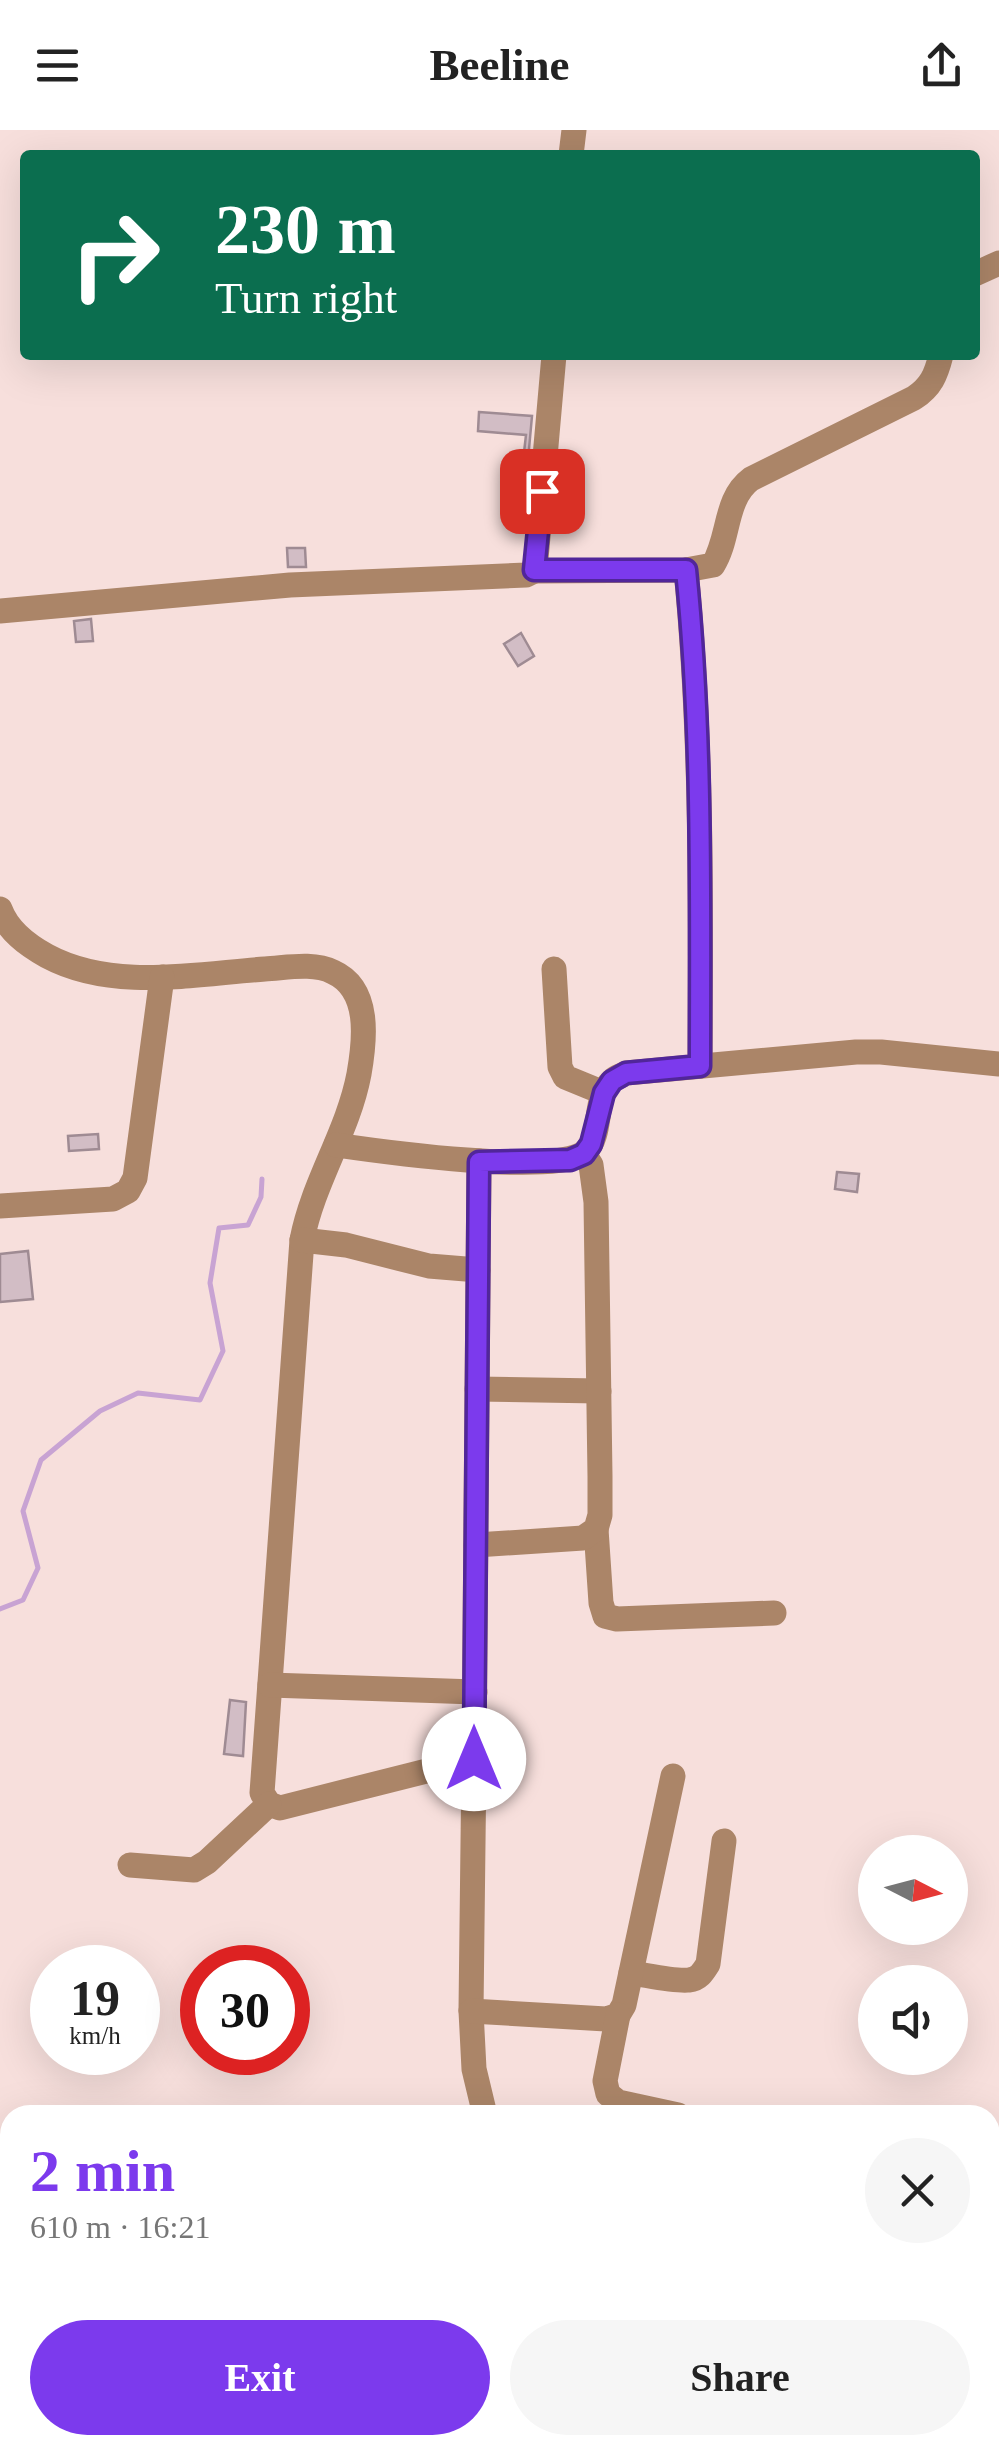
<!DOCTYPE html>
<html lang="en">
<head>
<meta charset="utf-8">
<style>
	body { margin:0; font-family:Georgia,serif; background:#f6f6f6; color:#222; height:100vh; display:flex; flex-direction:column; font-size:38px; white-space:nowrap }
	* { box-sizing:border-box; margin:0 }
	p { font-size:32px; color:#767676 }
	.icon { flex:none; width:55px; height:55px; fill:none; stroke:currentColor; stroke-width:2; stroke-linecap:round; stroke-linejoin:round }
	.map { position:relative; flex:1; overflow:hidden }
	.side { position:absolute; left:0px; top:1975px; width:1000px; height:350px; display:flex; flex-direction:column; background:#fff; border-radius:30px 30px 0 0; box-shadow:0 10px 40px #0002 }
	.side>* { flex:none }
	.guide { position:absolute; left:20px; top:20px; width:960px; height:210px; border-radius:10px; box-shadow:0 10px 40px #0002; background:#0b6e4f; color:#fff; overflow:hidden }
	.needle { width:65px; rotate:96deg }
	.tools { position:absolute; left:858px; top:1705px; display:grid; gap:20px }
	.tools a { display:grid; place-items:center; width:110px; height:110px; border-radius:50%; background:#fff; box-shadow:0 10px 40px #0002; font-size:50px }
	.speed { position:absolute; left:30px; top:1815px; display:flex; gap:20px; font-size:50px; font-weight:700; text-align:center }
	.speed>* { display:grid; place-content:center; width:130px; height:130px; border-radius:50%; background:#fff; box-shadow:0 10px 40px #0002; line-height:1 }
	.speed small { font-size:25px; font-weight:400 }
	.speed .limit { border:15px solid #d22; background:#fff; color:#111 }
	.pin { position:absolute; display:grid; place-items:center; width:85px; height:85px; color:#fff; margin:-42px; border-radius:20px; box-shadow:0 5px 15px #0006 }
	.me { position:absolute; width:110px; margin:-55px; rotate:0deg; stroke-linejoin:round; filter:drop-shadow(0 0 8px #0008) }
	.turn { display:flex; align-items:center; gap:35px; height:210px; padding:0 30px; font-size:45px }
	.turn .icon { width:130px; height:130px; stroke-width:2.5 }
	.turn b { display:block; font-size:70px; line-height:85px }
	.round { display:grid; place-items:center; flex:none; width:105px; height:105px; border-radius:52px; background:#f6f6f6 }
	.headline { display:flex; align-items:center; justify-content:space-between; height:170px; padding:0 30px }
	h1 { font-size:60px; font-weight:700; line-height:75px; color:#7c3aed }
	.action { display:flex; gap:20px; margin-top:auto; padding:20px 30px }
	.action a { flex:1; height:115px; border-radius:60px; background:#7c3aed; color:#fff; font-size:40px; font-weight:700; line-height:115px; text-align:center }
	.action a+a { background:#f6f6f6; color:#222 }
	header { display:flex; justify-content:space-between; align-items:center; height:130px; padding:0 30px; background:#fff; font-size:45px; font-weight:700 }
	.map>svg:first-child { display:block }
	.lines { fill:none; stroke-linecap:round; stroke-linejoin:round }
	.stream { stroke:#c8a3d3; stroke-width:5 }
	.building { fill:#d2bdc5; stroke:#9f8b93; stroke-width:2.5 }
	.minor { stroke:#ab8568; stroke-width:25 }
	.route-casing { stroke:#51269a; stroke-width:25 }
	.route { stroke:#7c3aed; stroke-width:18 }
</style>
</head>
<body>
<header><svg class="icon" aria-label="menu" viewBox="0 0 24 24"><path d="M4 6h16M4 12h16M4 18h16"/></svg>Beeline<svg class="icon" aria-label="share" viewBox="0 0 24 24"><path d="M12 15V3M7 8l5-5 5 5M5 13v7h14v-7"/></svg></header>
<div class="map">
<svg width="999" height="2325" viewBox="0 0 999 2325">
	<rect width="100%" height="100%" fill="#f7dfdc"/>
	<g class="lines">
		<polyline class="stream" points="0,1479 23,1470 38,1438 23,1381 41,1330 100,1281 138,1263 200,1270 223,1221 210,1153 219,1098 248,1095 261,1067 262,1049"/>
	</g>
	<g class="building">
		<polygon points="479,282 532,286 527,341 522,340 526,305 478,301"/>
		<polygon points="287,418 305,418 306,437 288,437"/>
		<polygon points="91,489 93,511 76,512 74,491"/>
		<polygon points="521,503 534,526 518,536 504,514"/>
		<polygon points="98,1004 99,1019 69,1021 68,1006"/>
		<polygon points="837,1042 859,1044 857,1062 835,1059"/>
		<polygon points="28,1121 33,1169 0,1172 0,1124"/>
		<polygon points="230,1570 246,1572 243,1626 224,1624"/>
	</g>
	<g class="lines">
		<g class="minor">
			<polyline points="571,25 574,0"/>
			<polyline points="975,144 999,133"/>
			<path d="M 686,440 C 702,605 701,770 700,936"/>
			<path d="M 534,441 L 686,440 L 713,435 C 730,408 724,369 751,349 L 914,268 C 931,257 936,245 941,225"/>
			<polyline points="0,481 290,455 526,445 534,441 536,429 554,225"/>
			<path d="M 0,779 C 8,801 27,815 47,826 C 112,861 195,844 265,839 C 286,838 313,832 333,842 C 371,859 365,910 359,944 C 348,1002 313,1052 302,1110 L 262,1663 L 269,1674 L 280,1678 L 474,1629 L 471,1881 L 474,1939 L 485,1985"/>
			<polyline points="554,839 560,937 565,947 604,963"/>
			<path d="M 336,1015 C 377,1021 561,1047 586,1021 C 603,1003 593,968 612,951 C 616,947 621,946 626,943 L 856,922 L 881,922 L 999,934"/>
			<polyline points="0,1076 113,1069 128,1061 135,1048 162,847"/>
			<polyline points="302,1110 346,1115 429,1136 478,1140"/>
			<polyline points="477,1259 599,1261"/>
			<polyline points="596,1399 601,1473 605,1486 617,1489 774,1483"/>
			<polyline points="476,1415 583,1408 596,1399 600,1385 600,1346 596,1072 591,1035 584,1024"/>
			<polyline points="270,1555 475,1562"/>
			<polyline points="474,1629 479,1031"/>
			<polyline points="130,1735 194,1740 207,1732 269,1674"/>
			<path d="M 631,1843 C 646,1845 676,1852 689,1850 C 699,1849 703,1842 708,1834 L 724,1711"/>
			<polyline points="471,1881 606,1889 618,1885 624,1875 673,1646"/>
			<polyline points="618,1885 605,1951 608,1964 618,1972 678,1985"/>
			<polyline points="596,2315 599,2325"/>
			<polyline points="974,2325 975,2320 983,2315"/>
		</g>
	</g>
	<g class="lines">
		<defs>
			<path id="route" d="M 474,1629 L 479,1032 L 570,1030 L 584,1024 L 591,1014 L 604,963 L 612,951 L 626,943 L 700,936 C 700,770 703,605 686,440 L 534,440 L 542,361"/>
		</defs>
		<use href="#route" class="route-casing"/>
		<use href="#route" class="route"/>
	</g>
</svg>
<div class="tools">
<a><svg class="needle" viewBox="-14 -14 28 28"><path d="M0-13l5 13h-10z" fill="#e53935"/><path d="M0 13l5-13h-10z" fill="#767676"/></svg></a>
<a><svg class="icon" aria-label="sound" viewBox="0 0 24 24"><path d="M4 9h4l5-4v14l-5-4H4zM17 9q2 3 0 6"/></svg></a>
</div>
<div class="speed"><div>19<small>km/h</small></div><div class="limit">30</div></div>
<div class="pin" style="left:542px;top:361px;background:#d93025"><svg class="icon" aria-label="arrive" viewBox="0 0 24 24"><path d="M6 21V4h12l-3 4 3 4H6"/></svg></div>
<svg class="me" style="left:474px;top:1629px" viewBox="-20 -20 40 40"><circle r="19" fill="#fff"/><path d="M0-13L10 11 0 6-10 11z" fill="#7c3aed"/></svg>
<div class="guide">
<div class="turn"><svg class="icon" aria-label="right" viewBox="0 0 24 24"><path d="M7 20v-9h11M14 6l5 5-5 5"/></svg><div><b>230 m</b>Turn right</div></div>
</div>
<section class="side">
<div class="headline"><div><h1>2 min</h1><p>610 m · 16:21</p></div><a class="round"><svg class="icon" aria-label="close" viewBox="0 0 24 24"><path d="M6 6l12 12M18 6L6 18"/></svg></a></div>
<div class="action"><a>Exit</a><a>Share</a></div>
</section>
</div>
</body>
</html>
